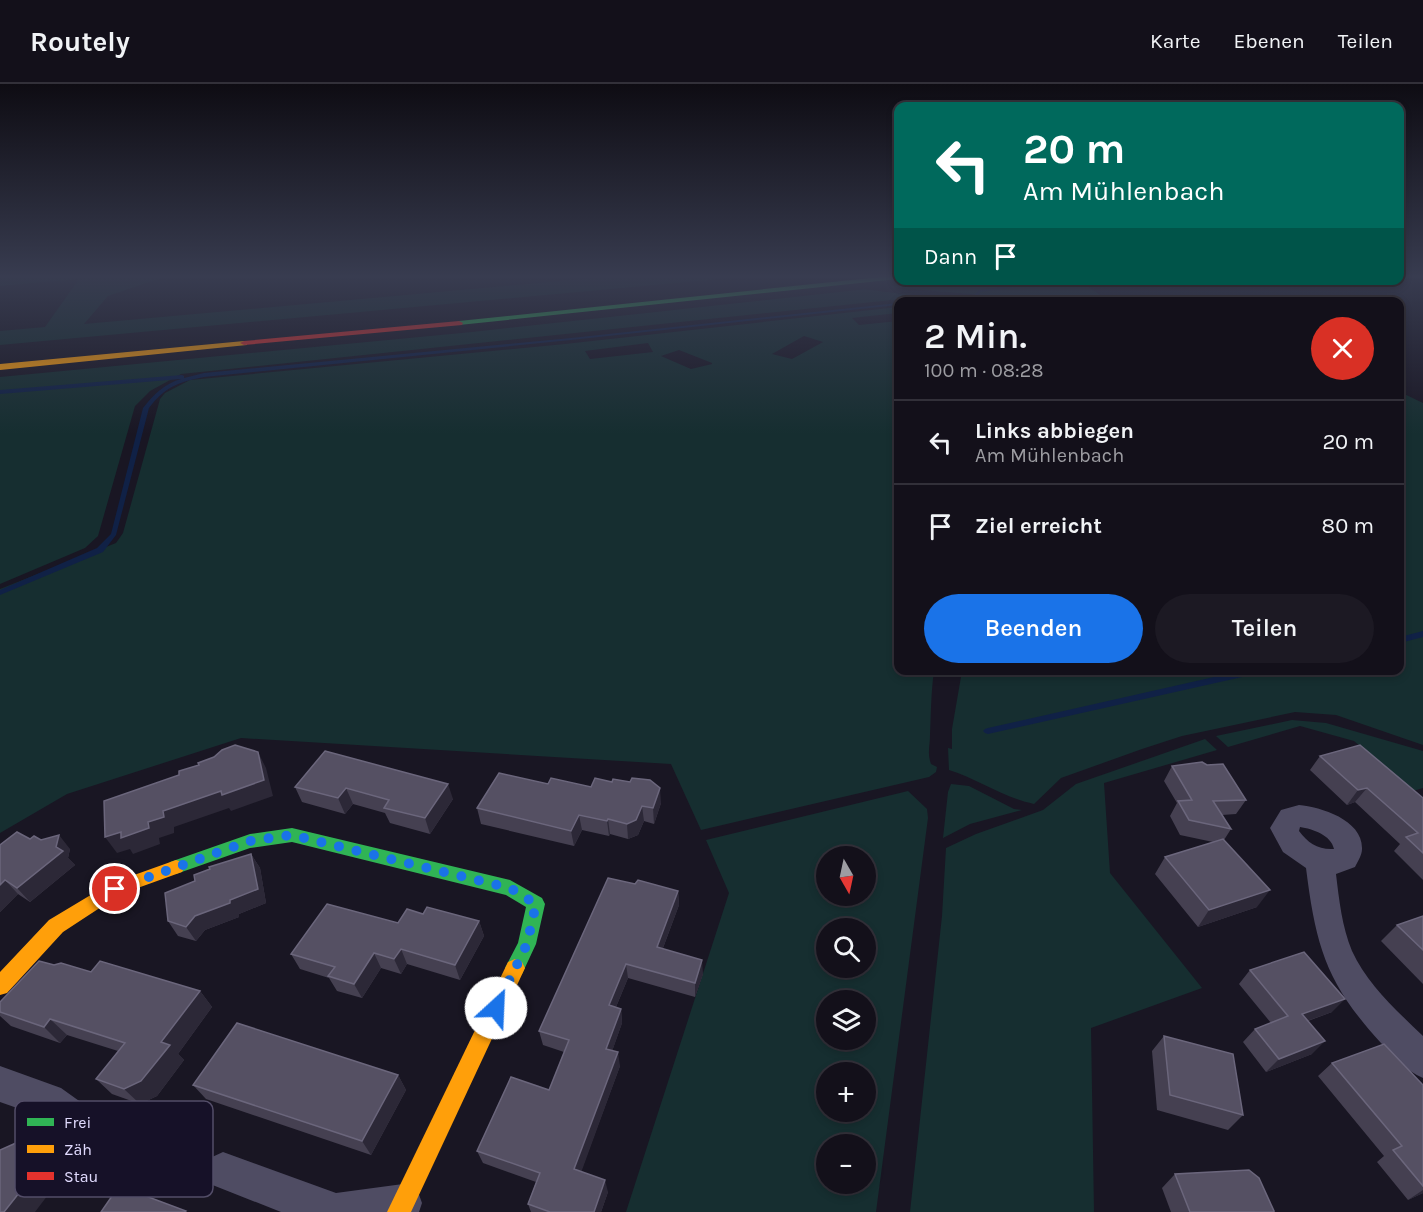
<!DOCTYPE html>
<html lang="de">
<head>
<meta charset="utf-8">
<style>
	body { margin:0; font-family:Karla,sans-serif; background:#1c1923; color:#f1f3f6; height:100vh; display:flex; flex-direction:column; font-size:22px; white-space:nowrap }
	* { box-sizing:border-box; margin:0 }
	p { font-size:20px; color:#9d9da2 }
	.icon { flex:none; width:33px; height:33px; fill:none; stroke:currentColor; stroke-width:2; stroke-linecap:round; stroke-linejoin:round }
	.map { position:relative; flex:1; overflow:hidden }
	.panel { position:absolute; left:894px; top:213px; width:510px; height:378px; display:flex; flex-direction:column; background:#13101a; border-radius:12px; box-shadow:0 3px 9px #0003,0 0 0 2px #323039 }
	.panel>* { flex:none }
	.banner { position:absolute; left:894px; top:18px; width:510px; height:183px; border-radius:12px; box-shadow:0 3px 9px #0003,0 0 0 2px #323039; background:#00695c; color:#fff; overflow:hidden }
	.needle { width:39px; rotate:171deg }
	.tools { position:absolute; left:816px; top:762px; display:grid; gap:12px }
	.tools a { display:grid; place-items:center; width:60px; height:60px; border-radius:50%; background:#13101a; box-shadow:0 3px 9px #0003,0 0 0 2px #323039; font-size:30px }
	.pin { position:absolute; display:grid; place-items:center; width:51px; height:51px; color:#fff; margin:-26px; border:3px solid #fff; border-radius:50%; box-shadow:0 2px 6px #0007 }
	.me { position:absolute; width:66px; margin:-33px; rotate:25deg; stroke-linejoin:round; filter:drop-shadow(0 0 4px #0008) }
	.turn { display:flex; align-items:center; gap:21px; height:126px; padding:0 30px; font-size:27px }
	.turn .icon { width:78px; height:78px; stroke-width:2.5 }
	.turn b { display:block; font-size:42px; line-height:51px }
	.then { display:flex; align-items:center; height:57px; padding:0 30px; background:#0003; gap:12px; font-size:22px }
	.round { display:grid; place-items:center; flex:none; width:63px; height:63px; border-radius:32px; background:#1c1923 }
	.head { display:flex; align-items:center; justify-content:space-between; height:102px; padding:0 30px }
	h1 { font-size:36px; font-weight:600; line-height:45px }
	.cta { display:flex; gap:12px; margin-top:auto; padding:12px 30px }
	.cta a { flex:1; height:69px; border-radius:36px; background:#1a73e8; color:#fff; font-size:24px; font-weight:600; line-height:69px; text-align:center }
	.cta a+a { background:#1c1923; color:#f1f3f6 }
	ul { padding:0; list-style:none }
	li { display:flex; align-items:center; gap:18px; height:84px; padding:0 30px; border-top:2px solid #323039 }
	li div { flex:1 }
	li b { display:block; font-size:22px }
	li em { font-style:normal }
	header { display:flex; align-items:center; gap:36px; box-sizing:border-box; height:84px; padding:0 30px; background:#13101a; border-bottom:2px solid #323039 }
	header strong { font-size:28px }
	nav { display:flex; gap:33px; margin-inline-start:auto; font-size:21px }
	.map>svg:first-child { display:block }
	.green { fill:#162e30; fill-rule:evenodd }
	.pier { fill:#191623 }
	.lines { fill:none; stroke-linecap:round; stroke-linejoin:round }
	.stream { fill:#102146; fill-rule:evenodd }
	.street { fill:#4f4c63; fill-rule:evenodd }
	.fast { fill:#30b455; fill-rule:evenodd }
	.slow { fill:#ff9f0a; fill-rule:evenodd }
	.jam { fill:#e5322d; fill-rule:evenodd }
	.wall { fill:#454051 }
	.shaded-wall { fill:#2c2837 }
	.building { fill:#555063; stroke:#6b667c; stroke-width:1.5 }
	.route { stroke:#1a73e8; stroke-width:10; stroke-dasharray:0 18 }
	.key { fill:#161128; stroke:#534d68; stroke-width:1.5 }
	.key-label { font-size:16px; fill:#e0dafd }
</style>
</head>
<body>
<header>
<strong>Routely</strong>
<nav><a>Karte</a><a>Ebenen</a><a>Teilen</a></nav>
</header>
<div class="map">
<svg width="1423" height="1128" viewBox="0 0 1423 1128">
	<rect width="100%" height="100%" fill="#191623"/>
	<g class="green">
		<polygon points="0,192 167,192 108,212 84,240 616,192 730,194 0,261 0,247 45,243 79,195 0,202"/>
		<polygon points="945,196 1090,197 1081,198 1109,217 1048,217 890,203"/>
		<polygon points="867,205 951,216 902,215 181,290 150,307 135,322 98,452 85,464 0,500 0,293 472,248"/>
		<path d="M 898,223 L 898,229 L 852,234 L 859,241 L 898,237 L 898,586 L 934,587 C 931,608 931,629 930,651 C 930,662 927,669 931,680 L 937,683 L 936,688 L 929,693 L 701,746 L 671,680 L 241,654 L 67,710 L 0,749 L 0,505 L 116,459 L 123,449 L 160,315 L 165,309 L 190,296 L 565,260 ZM 804,252 L 823,258 L 792,275 L 772,270 ZM 648,259 L 653,268 L 590,275 L 585,267 ZM 679,266 L 712,279 L 712,280 L 691,285 L 661,272 Z"/>
		<path d="M 1400,308 L 1423,319 L 1423,661 L 1336,631 L 1295,628 L 1182,652 L 1142,665 L 1061,694 L 1034,720 C 1004,714 978,695 949,686 L 948,664 L 952,665 L 952,645 L 962,587 L 1400,586 Z"/>
		<polygon points="1292,636 1326,639 1423,667 1423,704 1413,707 1354,657 1300,642 1228,663 1216,652"/>
		<polygon points="1205,655 1217,666 1104,699 1110,789 1202,904 1091,944 1094,1128 910,1128 942,832 946,764 976,750 1043,726 1076,700"/>
		<polygon points="951,700 969,702 1014,725 1022,726 970,740 943,754 948,708"/>
		<path d="M 908,707 L 927,725 L 928,734 L 876,1128 L 626,1128 L 729,809 L 706,756 ZM 826,772 L 866,772 L 866,812 L 826,812 ZM 826,844 L 866,844 L 866,884 L 826,884 ZM 826,916 L 866,916 L 866,956 L 826,956 ZM 826,988 L 866,988 L 866,1028 L 826,1028 ZM 826,1060 L 866,1060 L 866,1100 L 826,1100 Z"/>
	</g>
	<polygon class="pier" points="774,192 795,192 932,208 919,212 775,194"/>
	<g class="lines">
		<g class="stream">
			<polygon points="1052,196 1068,196 980,208 976,215 972,214 979,206"/>
			<polygon points="928,217 955,217 957,218 926,218"/>
			<path d="M 898,219 L 898,221 L 571,256 L 204,293 C 178,298 165,303 149,324 L 116,451 L 103,468 L 0,511 L 0,506 L 97,464 L 111,450 L 143,324 C 154,310 164,300 181,295 L 0,310 L 0,306 L 182,291 L 184,292 L 184,294 L 204,289 L 571,254 Z"/>
			<polygon points="1423,547 1423,553 1400,559 1400,553"/>
			<polygon points="1245,586 1264,586 1260,589 988,650 985,649 983,647 985,645 988,644"/>
		</g>
		<g class="street">
			<path d="M 1299,721 C 1321,723 1363,736 1362,765 C 1362,771 1358,777 1355,783 L 1336,790 C 1339,815 1342,843 1352,867 C 1367,900 1397,927 1423,952 L 1423,994 C 1406,987 1394,972 1381,959 C 1326,899 1316,863 1306,784 L 1283,768 L 1270,744 L 1281,726 ZM 1300,743 C 1313,745 1331,751 1334,765 C 1318,766 1308,759 1299,747 Z"/>
			<polygon points="0,982 61,1004 82,1019 87,1032 82,1045 69,1050 56,1045 37,1031 0,1018"/>
			<polygon points="223,1068 336,1109 403,1100 417,1105 422,1119 419,1128 281,1128 210,1100 204,1087 210,1074"/>
		</g>
		<g class="fast">
			<polygon points="890,192 898,192 898,195 459,241 455,239 459,237"/>
			<polygon points="292,744 510,796 542,814 545,820 536,860 522,890 515,893 508,890 505,884 518,859 526,823 506,811 292,758 250,764 176,790 170,788 167,783 170,778 250,750"/>
		</g>
		<g class="slow">
			<polygon points="244,257 247,257 247,261 0,286 0,280"/>
			<polygon points="176,776 182,778 185,783 182,788 121,810 63,848 7,909 0,911 0,888 49,836 109,800"/>
			<polygon points="515,875 522,878 525,884 411,1128 387,1128 508,878"/>
		</g>
		<polygon class="jam" points="459,237 463,239 462,241 244,261 240,259 244,257"/>
	</g>
	<g class="wall">
		<polygon points="325,667 453,715 430,750 390,739 385,729 353,720 345,730 302,718 295,703"/>
		<polygon points="1320,672 1423,714 1423,796 1394,767 1400,760 1355,718 1347,721 1310,686"/>
		<polygon points="1172,682 1246,716 1236,730 1222,731 1231,745 1224,756 1257,823 1198,843 1155,790 1165,773 1213,758 1180,751 1170,732 1177,719 1164,697"/>
		<polygon points="612,698 661,719 654,740 644,737 638,751 628,755 610,750 609,752 582,746 574,762 481,740 477,724 548,700 591,703"/>
		<polygon points="30,755 41,756 70,765 68,774 75,781 30,818 18,810 0,828 0,761"/>
		<polygon points="251,770 260,784 266,819 239,830 239,833 205,846 196,857 178,852 168,837 195,797"/>
		<polygon points="635,800 678,807 679,821 663,864 703,890 695,913 628,894 616,923 621,925 622,939 612,967 620,982 581,1087 608,1108 601,1128 531,1128 528,1120 536,1098 483,1079 477,1067 549,1006 564,968 543,961 539,947"/>
		<polygon points="423,830 479,837 484,852 460,896 407,880 401,890 381,884 362,914 337,907 329,894 300,885 291,870 398,839"/>
		<polygon points="1423,832 1423,900 1381,857 1397,841"/>
		<polygon points="54,881 200,907 212,923 178,970 184,976 157,1012 140,1020 112,1010 96,995 118,967 67,951 60,959 11,942 0,932 0,918"/>
		<polygon points="1250,886 1332,928 1308,937 1312,970 1266,988 1243,958 1255,945 1271,939 1239,900"/>
		<polygon points="1164,952 1243,1031 1228,1046 1157,1026 1152,967"/>
		<polygon points="1332,979 1423,1001 1423,1109 1408,1116 1377,1078 1384,1072 1318,992"/>
		<polygon points="398,991 406,1006 371,1071 206,1015 193,1001"/>
		<polygon points="1175,1090 1274,1128 1171,1128 1162,1104"/>
	</g>
	<g class="shaded-wall">
		<polygon points="258,668 266,684 273,712 231,727 229,724 174,743 174,749 159,754 160,760 133,770 130,765 117,769 105,753 148,738 163,727"/>
		<polygon points="448,700 453,715 430,750 425,734"/>
		<polygon points="346,704 353,720 345,730 338,714"/>
		<polygon points="660,704 661,719 654,740 653,724"/>
		<polygon points="1367,704 1355,718 1347,721 1358,706"/>
		<polygon points="642,722 644,737 638,751 628,755 627,740"/>
		<polygon points="579,731 582,746 574,762 571,747"/>
		<polygon points="608,735 610,750 609,752 607,737"/>
		<polygon points="59,751 70,765 68,774 75,781 30,818 17,804 56,763"/>
		<polygon points="251,770 260,784 266,819 239,830 239,833 205,846 196,857 186,843 195,832"/>
		<polygon points="5,796 18,810 0,828 0,801"/>
		<polygon points="1270,806 1257,823 1198,843 1209,826"/>
		<polygon points="678,807 679,821 658,877 657,863"/>
		<polygon points="479,837 484,852 460,896 455,881"/>
		<polygon points="401,865 407,880 401,890 394,875"/>
		<polygon points="374,869 381,884 362,914 354,900"/>
		<polygon points="702,876 703,890 695,913 695,899"/>
		<polygon points="626,880 628,894 611,935 609,921"/>
		<polygon points="200,907 212,923 178,970 184,976 157,1012 140,1020 124,1005"/>
		<polygon points="1345,915 1332,928 1290,943 1302,930"/>
		<polygon points="621,925 622,939 608,979 606,965"/>
		<polygon points="50,935 67,951 60,959 44,943"/>
		<polygon points="1325,957 1312,970 1266,988 1279,975"/>
		<polygon points="618,968 620,982 578,1097 574,1085"/>
		<polygon points="398,991 406,1006 371,1071 362,1057"/>
		<polygon points="16,1059 36,1073 35,1089 38,1085 57,1099 35,1128 4,1128 16,1075"/>
		<polygon points="605,1096 608,1108 601,1128 594,1128"/>
		<polygon points="1423,1106 1423,1109 1408,1116"/>
	</g>
	<g class="building">
		<polygon points="235,661 258,668 264,696 222,711 221,707 163,727 164,733 148,738 149,744 121,754 121,748 105,753 104,717 179,691 179,687 199,681 198,679 214,673 222,666"/>
		<polygon points="1360,661 1423,714 1423,769 1406,753 1418,749 1367,704 1358,706 1320,672"/>
		<polygon points="325,667 448,700 425,734 384,724 389,716 346,704 338,714 295,703"/>
		<polygon points="1202,678 1207,681 1223,680 1246,716 1213,717 1231,745 1189,736 1178,717 1192,716 1172,682"/>
		<polygon points="499,689 548,700 551,694 591,703 595,694 612,698 613,695 630,698 632,694 650,696 660,704 653,724 642,722 636,736 627,740 608,735 607,737 579,731 571,747 477,724"/>
		<polygon points="17,748 30,755 34,752 41,756 59,751 56,763 63,767 17,804 5,796 0,801 0,761"/>
		<polygon points="1223,755 1270,806 1209,826 1165,773"/>
		<polygon points="251,770 258,805 230,816 230,819 195,832 186,843 168,837 165,809 195,797 194,791 210,785 209,783"/>
		<polygon points="608,794 635,800 638,796 678,807 657,863 702,876 695,899 626,880 609,921 621,925 606,965 618,968 574,1085 605,1096 594,1128 550,1128 528,1120 540,1089 477,1067 511,993 549,1006 569,956 539,947"/>
		<polygon points="327,820 398,839 407,825 423,830 427,823 479,837 455,881 401,865 394,875 374,869 354,900 328,892 335,883 291,870"/>
		<polygon points="1423,832 1423,866 1397,841"/>
		<polygon points="1304,868 1345,915 1302,930 1325,957 1279,975 1255,945 1288,932 1250,886"/>
		<polygon points="39,877 54,881 61,879 91,888 100,877 200,907 161,958 170,961 141,997 124,1005 96,995 125,959 50,935 44,943 0,928 0,918"/>
		<polygon points="237,939 398,991 362,1057 193,1001"/>
		<polygon points="1164,952 1233,970 1243,1031 1170,1011"/>
		<polygon points="1384,960 1423,1001 1423,1102 1393,1066 1402,1062 1332,979"/>
		<polygon points="16,1059 16,1075 38,1085 4,1128 0,1128 0,1066"/>
		<polygon points="1249,1086 1259,1094 1274,1127 1274,1128 1190,1128 1175,1090"/>
		<polygon points="119,1102 186,1127 185,1128 101,1128"/>
	</g>
	<linearGradient id="sky" x2="0" y2="1"><stop stop-color="#0e0c13"/><stop offset="0.55" stop-color="#383c50"/><stop offset="1" stop-color="#383c50" stop-opacity="0"/></linearGradient>
	<rect width="1423" height="350" fill="url(#sky)"/>
	<g class="lines">
		<polyline class="route" points="115,805 250,757 292,751 510,804 536,820 527,860 496,924"/>
	</g>
	<rect x="15" y="1017" width="198" height="96" rx="9" class="key"/>
	<rect x="27" y="1034" width="27" height="8" fill="#30b455"/>
	<rect x="27" y="1061" width="27" height="8" fill="#ff9f0a"/>
	<rect x="27" y="1088" width="27" height="8" fill="#e5322d"/>
	<g class="key-label">
		<text x="64" y="1044">Frei</text>
		<text x="64" y="1071">Zäh</text>
		<text x="64" y="1098">Stau</text>
	</g>
</svg>
<div class="tools">
<a><svg class="needle" viewBox="-14 -14 28 28"><path d="M0-13l5 13h-10z" fill="#e53935"/><path d="M0 13l5-13h-10z" fill="#9d9da2"/></svg></a>
<a><svg class="icon" aria-label="search" viewBox="0 0 24 24"><circle cx="10" cy="10" r="6"/><path d="M15 15l6 6"/></svg></a>
<a><svg class="icon" aria-label="layers" viewBox="0 0 24 24"><path d="M12 4l9 5-9 5-9-5zM3 14l9 5 9-5"/></svg></a>
<a>+</a>
<a>−</a>
</div>
<div class="pin" style="left:115px;top:805px;background:#d93025"><svg class="icon" aria-label="arrive" viewBox="0 0 24 24"><path d="M6 21V4h12l-3 4 3 4H6"/></svg></div>
<svg class="me" style="left:496px;top:924px" viewBox="-20 -20 40 40"><circle r="19" fill="#fff"/><path d="M0-13L10 11 0 6-10 11z" fill="#1a73e8"/></svg>
<div class="banner">
<div class="turn"><svg class="icon" aria-label="left" viewBox="0 0 24 24"><path d="M17 20v-9H6M10 6l-5 5 5 5"/></svg><div><b>20 m</b>Am Mühlenbach</div></div>
<div class="then">Dann<svg class="icon" aria-label="arrive" viewBox="0 0 24 24"><path d="M6 21V4h12l-3 4 3 4H6"/></svg></div>
</div>
<section class="panel">
<div class="head"><div><h1>2 Min.</h1><p>100 m · 08:28</p></div><a class="round" style="background:#d93025;color:#fff"><svg class="icon" aria-label="close" viewBox="0 0 24 24"><path d="M6 6l12 12M18 6L6 18"/></svg></a></div>
<ul>
<li><svg class="icon" aria-label="left" viewBox="0 0 24 24"><path d="M17 20v-9H6M10 6l-5 5 5 5"/></svg><div><b>Links abbiegen</b><p>Am Mühlenbach</p></div><em>20 m</em></li>
<li><svg class="icon" aria-label="arrive" viewBox="0 0 24 24"><path d="M6 21V4h12l-3 4 3 4H6"/></svg><div><b>Ziel erreicht</b></div><em>80 m</em></li>
</ul>
<div class="cta"><a>Beenden</a><a>Teilen</a></div>
</section>
</div>
</body>
</html>
